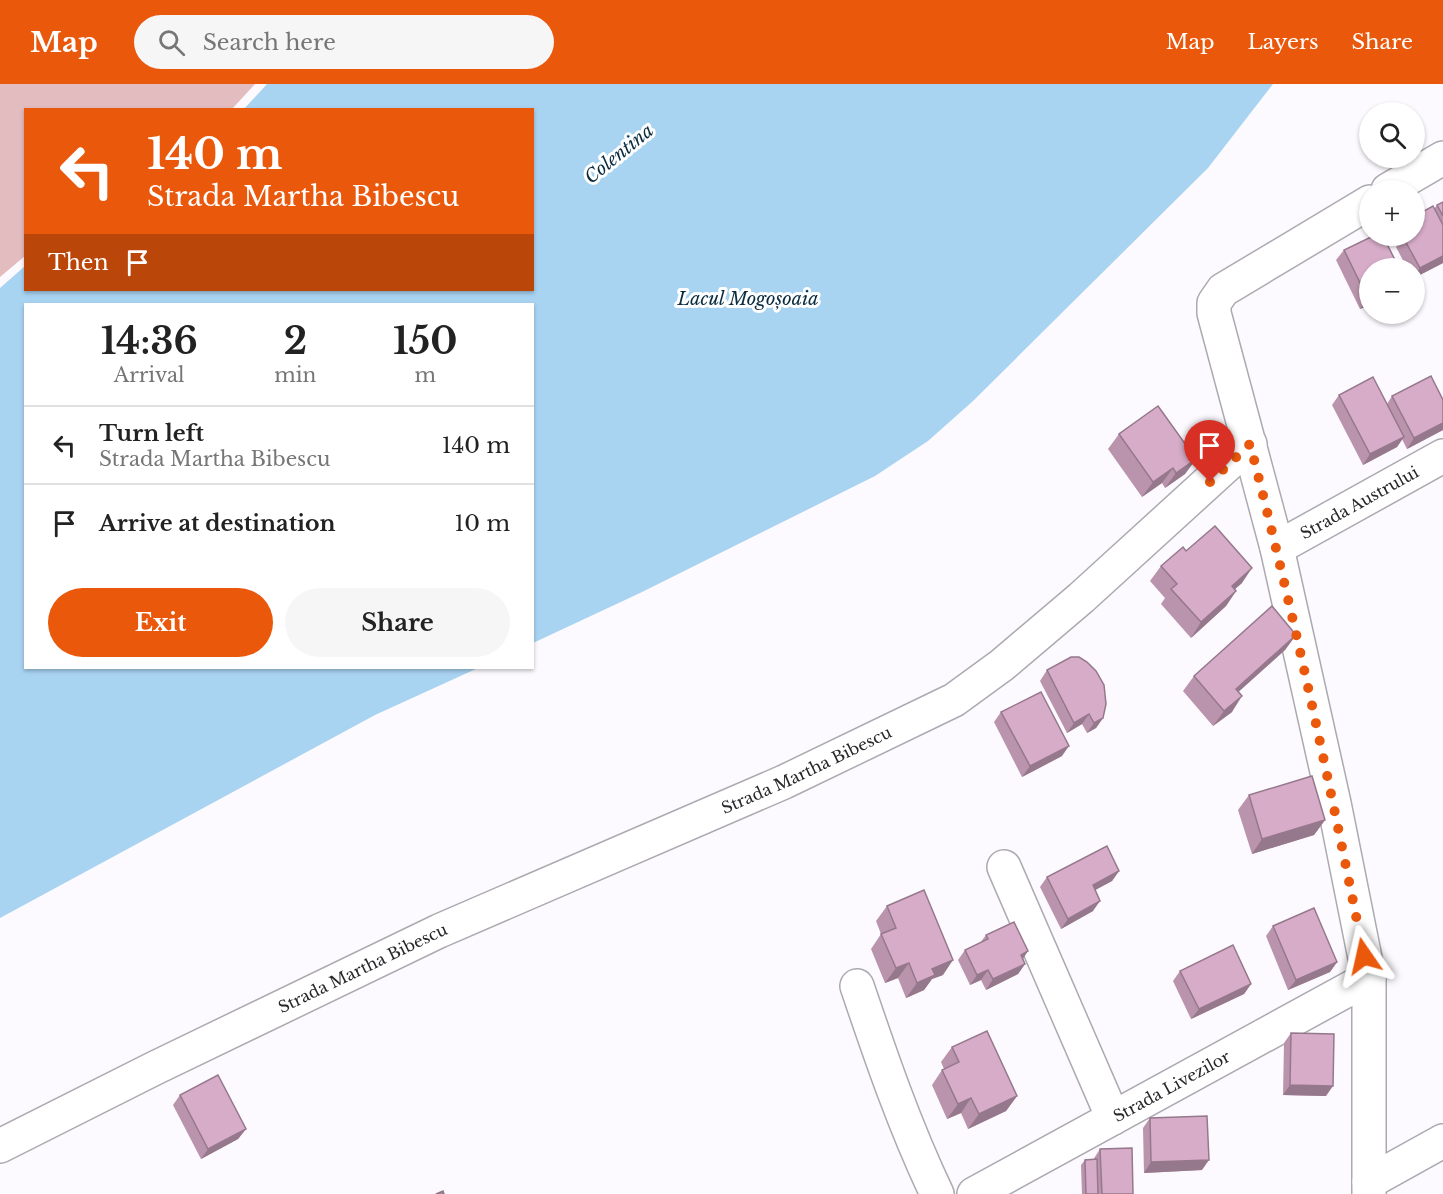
<!DOCTYPE html>
<html lang="en">
<head>
<meta charset="utf-8">
<style>
	body { margin:0; font-family:"Libre Baskerville",serif; background:#f6f6f6; color:#222; height:100vh; display:flex; flex-direction:column; font-size:22px; white-space:nowrap }
	* { box-sizing:border-box; margin:0 }
	p { font-size:20px; color:#767676 }
	.icon { flex:none; width:33px; height:33px; fill:none; stroke:currentColor; stroke-width:2; stroke-linecap:round; stroke-linejoin:round }
	.map { position:relative; flex:1; overflow:hidden }
	.details { position:absolute; left:24px; top:219px; width:510px; height:366px; display:flex; flex-direction:column; background:#fff; border-radius:0px; box-shadow:0 2px 4px #0004 }
	.details>* { flex:none }
	.hud { position:absolute; left:24px; top:24px; width:510px; height:183px; border-radius:0px; box-shadow:0 2px 4px #0004; background:#ea580c; color:#fff; overflow:hidden }
	.tools { position:absolute; left:1359px; top:18px; display:grid; gap:12px }
	.tools a { display:grid; place-items:center; width:66px; height:66px; border-radius:50%; background:#fff; box-shadow:0 2px 4px #0004; font-size:30px }
	.pin { position:absolute; display:grid; place-items:center; width:51px; height:51px; color:#fff; margin:-62px -26px; border-radius:50% 50% 50% 0; rotate:-45deg; box-shadow:0 0 6px #0007 }
	.pin .icon { rotate:45deg }
	.me { position:absolute; width:66px; margin:-33px; rotate:349deg; stroke-linejoin:round; filter:drop-shadow(0 0 4px #0008) }
	.turn { display:flex; align-items:center; gap:21px; height:126px; padding:0 24px; font-size:27px }
	.turn .icon { width:78px; height:78px; stroke-width:2.5 }
	.turn b { display:block; font-size:42px; line-height:51px }
	.then { display:flex; align-items:center; height:57px; padding:0 24px; background:#0003; gap:12px; font-size:22px }
	.eta { display:flex; justify-content:space-evenly; align-items:center; height:102px; text-align:center }
	.eta b { font-size:36px; font-weight:700; line-height:42px }
	.primary-button { display:flex; gap:12px; margin-top:auto; padding:12px 24px }
	.primary-button a { flex:1; height:69px; border-radius:36px; background:#ea580c; color:#fff; font-size:24px; font-weight:700; line-height:69px; text-align:center }
	.primary-button a+a { background:#f6f6f6; color:#222 }
	ul { padding:0; list-style:none }
	li { display:flex; align-items:center; gap:18px; height:78px; padding:0 24px; border-top:2px solid #e0e0e0 }
	li div { flex:1 }
	li b { display:block; font-size:22px }
	li em { font-style:normal }
	header { display:flex; align-items:center; gap:36px; box-sizing:border-box; height:84px; padding:0 30px; background:#ea580c; color:#fff }
	header strong { font-size:28px }
	nav { display:flex; gap:33px; margin-inline-start:auto; font-size:21px }
	.search { width:420px; height:54px; background:#f6f6f6; display:flex; align-items:center; gap:15px; box-sizing:border-box; padding:0 21px; border-radius:33px; color:#767676; font-size:22px }
	.map>svg:first-child { display:block }
	.green { fill:#e3bcbf }
	.water { fill:#a8d3f1 }
	.lines { fill:none; stroke-linecap:round; stroke-linejoin:round }
	.minor-casing { stroke:#ada9b1; stroke-width:36 }
	.minor { stroke:#fff; stroke-width:33 }
	.wall { fill:#b994ac }
	.shaded-wall { fill:#96788c }
	.building { fill:#d7acc8; stroke:#96788c; stroke-width:1.5 }
	.route { stroke:#ea580c; stroke-width:10; stroke-dasharray:0 18 }
	.labels { text-anchor:middle; stroke-width:6; stroke-linejoin:round; paint-order:stroke }
	.street-label { font-size:16px; fill:#28272a; stroke:#fff }
	.water-label { font-size:18px; font-style:italic; fill:#092c41; stroke:#fff }
</style>
</head>
<body>
<header>
<strong>Map</strong>
<div class="search"><svg class="icon" aria-label="search" viewBox="0 0 24 24"><circle cx="10" cy="10" r="6"/><path d="M15 15l6 6"/></svg>Search here</div>
<nav><a>Map</a><a>Layers</a><a>Share</a></nav>
</header>
<div class="map">
<svg width="1443" height="1110" viewBox="0 0 1443 1110">
	<rect width="100%" height="100%" fill="#fcfafe"/>
	<polygon class="green" points="0,0 255,0 232,25 26,26 25,172 0,193"/>
	<polygon class="water" points="267,0 1273,0 1208,84 973,317 928,357 875,392 640,509 533,559 532,220 26,220 26,584 478,584 375,631 0,834 0,204 25,182 26,206 532,206 532,26 244,25"/>
	<g class="lines">
		<defs>
			<g id="minor">
				<polyline points="1388,106 1443,74"/>
				<path id="s1" d="M 1277,464 L 1443,372"/>
				<polyline points="1004,783 1113,1034"/>
				<path d="M 857,902 C 881,973 905,1043 937,1110"/>
				<path id="s2" d="M 0,1062 L 155,984 L 439,847 L 784,698 L 954,616 L 1002,581 L 1081,514 L 1250,360"/>
				<polyline points="1369,1098 1443,1057"/>
				<path id="s3" d="M 974,1110 L 1369,894"/>
				<polyline points="1369,1110 1369,894 1334,719 1277,464 1214,229 1214,219 1223,206 1370,118"/>
			</g>
		</defs>
		<use href="#minor" class="minor-casing"/>
		<use href="#minor" class="minor"/>
	</g>
	<g class="wall">
		<polygon points="1443,118 1443,179 1414,194 1414,184 1407,184 1396,163 1403,153 1414,152 1415,132 1434,125 1437,121"/>
		<polygon points="1373,152 1370,221 1360,225 1336,176 1344,166"/>
		<polygon points="1339,311 1387,320 1392,312 1443,316 1443,346 1407,365 1402,355 1397,363 1363,381 1332,321"/>
		<polygon points="1119,350 1196,375 1185,390 1165,404 1162,399 1142,413 1108,365"/>
		<polygon points="1186,467 1242,499 1235,505 1236,507 1226,522 1191,554 1161,520 1165,514 1150,497 1161,482"/>
		<polygon points="1296,551 1285,566 1238,608 1232,628 1213,642 1183,607 1194,592"/>
		<polygon points="1047,586 1103,634 1096,644 1087,649 1082,640 1067,649 1040,597"/>
		<polygon points="1001,628 1062,672 1022,693 994,638"/>
		<polygon points="1249,711 1325,736 1314,751 1252,770 1238,726"/>
		<polygon points="1119,787 1112,797 1095,806 1093,827 1061,845 1040,803 1047,793"/>
		<polygon points="887,822 943,891 932,895 924,906 906,914 898,894 885,899 871,865 881,850 876,837"/>
		<polygon points="1273,842 1337,878 1330,888 1288,906 1266,852"/>
		<polygon points="986,851 1023,875 1025,880 1018,890 986,906 981,896 970,901 958,876 965,866 980,859"/>
		<polygon points="1180,887 1251,900 1244,910 1191,935 1173,897"/>
		<polygon points="1291,949 1326,1012 1283,1011 1284,959"/>
		<polygon points="952,963 1017,1012 1006,1027 968,1045 961,1029 947,1035 932,1001 942,986 944,985 941,978"/>
		<polygon points="180,1011 246,1045 238,1055 201,1075 173,1021"/>
		<polygon points="1150,1034 1202,1086 1144,1089 1143,1044"/>
		<polygon points="1100,1065 1133,1110 1082,1110 1081,1081 1085,1076 1093,1076"/>
	</g>
	<g class="shaded-wall">
		<polygon points="1443,172 1443,179 1414,194 1414,192 1420,184"/>
		<polygon points="1370,214 1370,221 1360,225 1368,215"/>
		<polygon points="1443,339 1443,346 1407,365 1414,354"/>
		<polygon points="1404,353 1397,363 1363,381 1370,370"/>
		<polygon points="1196,375 1185,390 1165,404 1176,389"/>
		<polygon points="1173,384 1162,399 1142,413 1153,398"/>
		<polygon points="1252,484 1242,499 1221,517 1232,502"/>
		<polygon points="1236,507 1226,522 1191,554 1201,538"/>
		<polygon points="1296,551 1285,566 1225,620 1236,605"/>
		<polygon points="1242,612 1232,628 1213,642 1224,627"/>
		<polygon points="1089,630 1082,640 1067,649 1074,639"/>
		<polygon points="1103,634 1096,644 1087,649 1094,639"/>
		<polygon points="1069,662 1062,672 1022,693 1030,682"/>
		<polygon points="1325,736 1314,751 1252,770 1262,755"/>
		<polygon points="1119,787 1112,797 1086,811 1093,801"/>
		<polygon points="1100,817 1093,827 1061,845 1068,835"/>
		<polygon points="1028,867 1021,878 1021,871"/>
		<polygon points="953,876 943,891 932,895 924,906 906,914 917,899 932,885"/>
		<polygon points="1337,878 1330,888 1288,906 1296,896"/>
		<polygon points="909,879 898,894 885,899 896,884"/>
		<polygon points="1025,880 1018,890 986,906 993,895"/>
		<polygon points="988,886 981,896 970,901 977,891"/>
		<polygon points="1251,900 1244,910 1191,935 1199,925"/>
		<polygon points="1290,1001 1333,1002 1326,1012 1283,1011"/>
		<polygon points="1017,1012 1006,1027 968,1045 979,1030"/>
		<polygon points="971,1014 961,1029 947,1035 958,1020"/>
		<polygon points="246,1045 238,1055 201,1075 208,1065"/>
		<polygon points="1209,1076 1202,1086 1144,1089 1151,1078"/>
	</g>
	<g class="building">
		<polygon points="1443,118 1443,132 1437,121"/>
		<polygon points="1433,122 1443,141 1443,172 1420,184 1403,153 1406,152 1414,152 1414,147 1421,143 1415,132"/>
		<polygon points="1373,152 1383,152 1399,184 1370,184 1370,214 1368,215 1344,166"/>
		<polygon points="1431,292 1443,316 1443,339 1414,354 1392,312"/>
		<polygon points="1373,293 1404,353 1370,370 1339,311"/>
		<polygon points="1158,322 1196,375 1176,389 1173,384 1153,398 1119,350"/>
		<polygon points="1215,442 1252,484 1232,502 1236,507 1201,538 1171,505 1177,500 1161,482 1183,463 1186,467"/>
		<polygon points="1272,522 1296,551 1236,605 1242,612 1224,627 1194,592"/>
		<polygon points="1071,573 1079,573 1087,578 1096,587 1104,601 1106,620 1103,634 1094,639 1089,630 1074,639 1047,586"/>
		<polygon points="1041,608 1069,662 1030,682 1001,628"/>
		<polygon points="1312,692 1325,736 1262,755 1249,711"/>
		<polygon points="1107,762 1119,787 1093,801 1100,817 1068,835 1047,793"/>
		<polygon points="924,806 953,876 932,885 935,891 917,899 909,879 896,884 881,850 896,844 887,822"/>
		<polygon points="1314,824 1337,878 1296,896 1273,842"/>
		<polygon points="1014,838 1028,867 1021,871 1025,880 993,895 988,886 977,891 965,866 988,855 986,851"/>
		<polygon points="1233,861 1251,900 1199,925 1180,887"/>
		<polygon points="987,947 1017,1012 979,1030 971,1014 958,1020 942,986 959,978 952,963"/>
		<polygon points="1291,949 1334,950 1333,1002 1290,1001"/>
		<polygon points="218,991 246,1045 208,1065 180,1011"/>
		<polygon points="1207,1032 1209,1076 1151,1078 1150,1034"/>
		<polygon points="1132,1064 1133,1110 1102,1110 1100,1065"/>
		<polygon points="1097,1075 1098,1110 1086,1110 1085,1076"/>
		<polygon points="443,1107 444,1110 436,1110"/>
	</g>
	<g class="lines">
		<path class="route" d="M 1210,398 L 1250,360 C 1294,530 1330,701 1364,872"/>
	</g>
	<g class="labels">
		<g class="street-label">
			<text dy="6" stroke="none"><textPath href="#s1" startOffset="94">Strada Austrului</textPath></text>
			<text dy="6" stroke="none"><textPath href="#s2" startOffset="890">Strada Martha Bibescu</textPath></text>
			<text dy="6" stroke="none"><textPath href="#s2" startOffset="404">Strada Martha Bibescu</textPath></text>
			<text dy="6" stroke="none"><textPath href="#s3" startOffset="225">Strada Livezilor</textPath></text>
		</g>
		<g class="water-label">
			<text transform="translate(619 70) rotate(-39)" y="6">Colentina</text>
			<text x="748" y="221">Lacul Mogoșoaia</text>
		</g>
	</g>
</svg>
<div class="tools">
<a><svg class="icon" aria-label="search" viewBox="0 0 24 24"><circle cx="10" cy="10" r="6"/><path d="M15 15l6 6"/></svg></a>
<a>+</a>
<a>−</a>
</div>
<div class="pin" style="left:1210px;top:398px;background:#d93025"><svg class="icon" aria-label="arrive" viewBox="0 0 24 24"><path d="M6 21V4h12l-3 4 3 4H6"/></svg></div>
<svg class="me" style="left:1364px;top:872px" viewBox="-20 -20 40 40"><path d="M0-17L14 15 0 8-14 15z" fill="#ea580c" stroke="#fff" stroke-width="4"/></svg>
<div class="hud">
<div class="turn"><svg class="icon" aria-label="left" viewBox="0 0 24 24"><path d="M17 20v-9H6M10 6l-5 5 5 5"/></svg><div><b>140 m</b>Strada Martha Bibescu</div></div>
<div class="then">Then<svg class="icon" aria-label="arrive" viewBox="0 0 24 24"><path d="M6 21V4h12l-3 4 3 4H6"/></svg></div>
</div>
<section class="details">
<div class="eta">
<div><b>14:36</b><p>Arrival</p></div>
<div><b>2</b><p>min</p></div>
<div><b>150</b><p>m</p></div>
</div>
<ul>
<li><svg class="icon" aria-label="left" viewBox="0 0 24 24"><path d="M17 20v-9H6M10 6l-5 5 5 5"/></svg><div><b>Turn left</b><p>Strada Martha Bibescu</p></div><em>140 m</em></li>
<li><svg class="icon" aria-label="arrive" viewBox="0 0 24 24"><path d="M6 21V4h12l-3 4 3 4H6"/></svg><div><b>Arrive at destination</b></div><em>10 m</em></li>
</ul>
<div class="primary-button"><a>Exit</a><a>Share</a></div>
</section>
</div>
</body>
</html>
